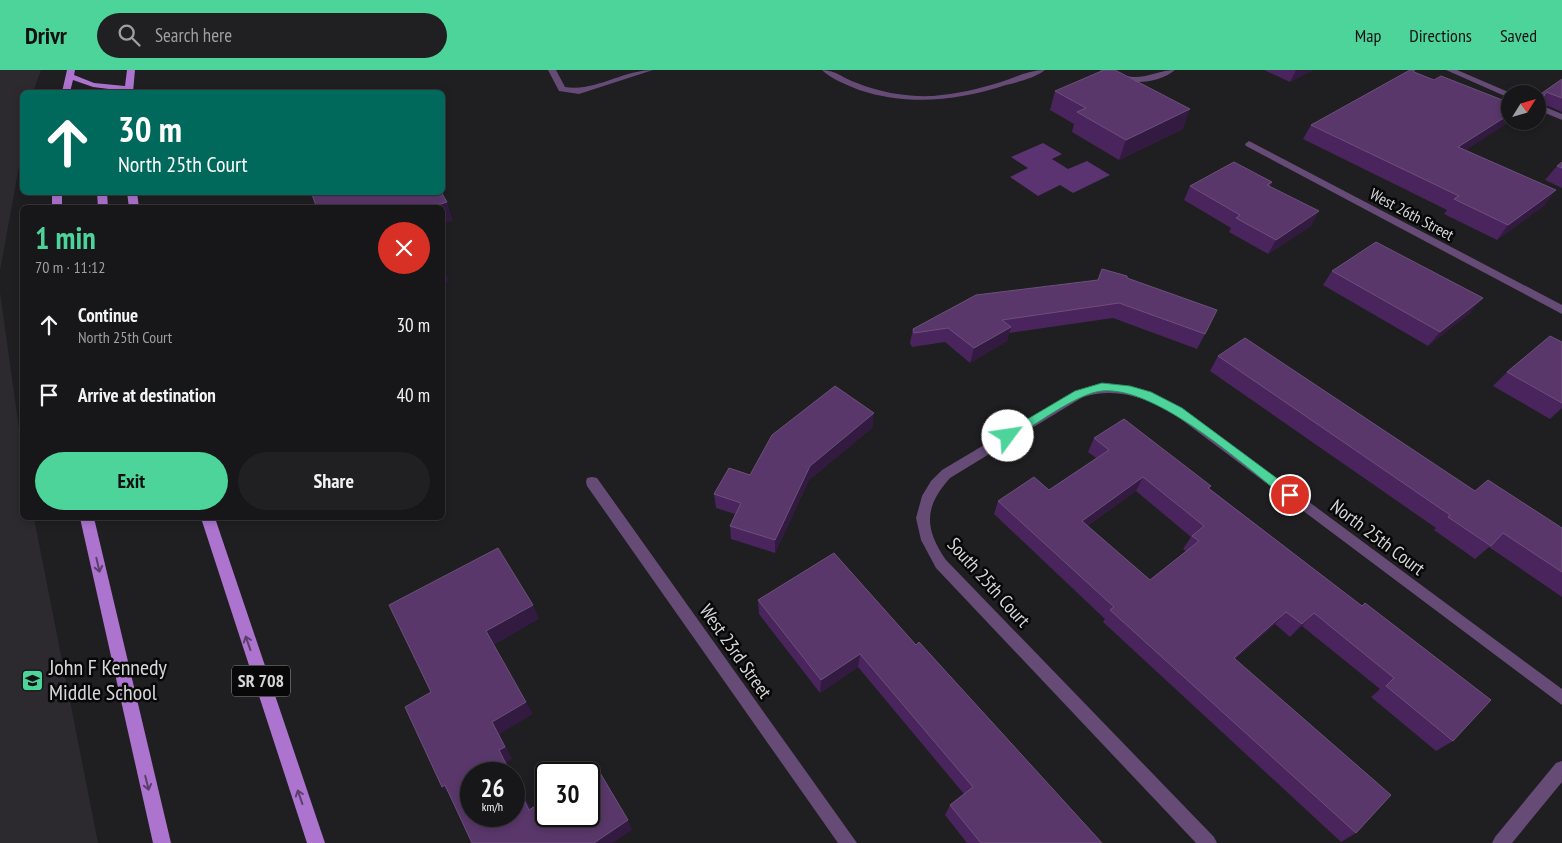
<!DOCTYPE html>
<html lang="en">
<head>
<meta charset="utf-8">
<style>
	body { margin:0; font-family:"PT Sans Narrow",sans-serif; background:#201f22; color:#f1f3f6; height:100vh; display:flex; flex-direction:column; font-size:19px; white-space:nowrap }
	* { box-sizing:border-box; margin:0 }
	p { font-size:16px; color:#9e9fa2 }
	.icon { flex:none; width:28px; height:28px; fill:none; stroke:currentColor; stroke-width:2; stroke-linecap:round; stroke-linejoin:round }
	.map { position:relative; flex:1; overflow:hidden }
	.drawer { position:absolute; left:20px; top:135px; width:425px; height:315px; display:flex; flex-direction:column; background:#171619; border-radius:8px; box-shadow:0 2px 8px #0003,0 0 0 1px #363538 }
	.drawer>* { flex:none }
	.hud { position:absolute; left:20px; top:20px; width:425px; height:105px; border-radius:8px; box-shadow:0 2px 8px #0003,0 0 0 1px #363538; background:#00695c; color:#fff; overflow:hidden }
	.needle { width:32px; rotate:53deg }
	.fabs { position:absolute; left:1501px; top:15px; display:grid; gap:10px }
	.fabs a { display:grid; place-items:center; width:45px; height:45px; border-radius:50%; background:#171619; box-shadow:0 2px 8px #0003,0 0 0 1px #363538; font-size:25px }
	.speed { position:absolute; left:460px; top:692px; display:flex; gap:10px; font-size:25px; font-weight:700; text-align:center }
	.speed>* { display:grid; place-content:center; width:65px; height:65px; border-radius:50%; background:#171619; box-shadow:0 2px 8px #0003,0 0 0 1px #363538; line-height:1 }
	.speed small { font-size:12px; font-weight:400 }
	.speed .limit { border:2px solid #111; border-radius:8px; background:#fff; color:#111 }
	.pin { position:absolute; display:grid; place-items:center; width:42px; height:42px; color:#fff; margin:-21px; border:2px solid #fff; border-radius:50%; box-shadow:0 1px 5px #0007 }
	.me { position:absolute; width:55px; margin:-28px; rotate:59deg; stroke-linejoin:round; filter:drop-shadow(0 0 4px #0008) }
	.turn { display:flex; align-items:center; gap:18px; height:105px; padding:0 15px; font-size:22px }
	.turn .icon { width:65px; height:65px; stroke-width:2.5 }
	.turn b { display:block; font-size:35px; line-height:42px }
	.round { display:grid; place-items:center; flex:none; width:52px; height:52px; border-radius:26px; background:#201f22 }
	.headline { display:flex; align-items:center; justify-content:space-between; height:85px; padding:0 15px }
	h1 { font-size:30px; font-weight:700; line-height:38px; color:#4cd49b }
	.primary-button { display:flex; gap:10px; margin-top:auto; padding:10px 15px }
	.primary-button a { flex:1; height:58px; border-radius:30px; background:#4cd49b; color:#111; font-size:20px; font-weight:700; line-height:58px; text-align:center }
	.primary-button a+a { background:#201f22; color:#f1f3f6 }
	ul { padding:0; list-style:none }
	li { display:flex; align-items:center; gap:15px; height:70px; padding:0 15px }
	li div { flex:1 }
	li b { display:block; font-size:19px }
	li em { font-style:normal }
	header { display:flex; align-items:center; gap:30px; box-sizing:border-box; height:70px; padding:0 25px; background:#4cd49b; color:#111 }
	header strong { font-size:24px }
	nav { display:flex; gap:28px; margin-inline-start:auto; font-size:18px }
	.search { width:350px; height:45px; background:#201f22; display:flex; align-items:center; gap:12px; box-sizing:border-box; padding:0 18px; border-radius:28px; color:#9e9fa2; font-size:19px }
	.map>svg:first-child { display:block }
	.built { fill:#2c292f }
	.water { fill:#5b3371 }
	.lines { fill:none; stroke-linecap:round; stroke-linejoin:round }
	.street { fill:#654b76; fill-rule:evenodd }
	.primary { fill:#ad74cf; fill-rule:evenodd }
	.wall { fill:#4a245d; fill-rule:evenodd }
	.shaded-wall { fill:#321a40 }
	.building { fill:#59376a; stroke:#6c507b; fill-rule:evenodd }
	.oneway { stroke:#5b3e6c }
	.route { fill:#4cd49b; stroke:#318a65 }
	.labels { text-anchor:middle; stroke-width:5; stroke-linejoin:round; paint-order:stroke }
	.far-street-label { font-size:16px; fill:#d6d5d7; stroke:#090809 }
	.shield { fill:#090809; stroke:#989899; stroke-width:1 }
	.shield-label { font-size:18px; font-weight:bold; fill:#d6d5d7 }
	.street-label { font-size:19px; fill:#d6d5d7; stroke:#090809 }
	.near-poi-label { font-size:22px; fill:#d6d5d7; stroke:#090809; text-anchor:start }
</style>
</head>
<body>
<header>
<strong>Drivr</strong>
<div class="search"><svg class="icon" aria-label="search" viewBox="0 0 24 24"><circle cx="10" cy="10" r="6"/><path d="M15 15l6 6"/></svg>Search here</div>
<nav><a>Map</a><a>Directions</a><a>Saved</a></nav>
</header>
<div class="map">
<svg width="1562" height="773" viewBox="0 0 1562 773">
	<rect width="100%" height="100%" fill="#1f1e21"/>
	<g class="built">
		<polygon points="0,0 41,0 33,22 22,22 22,80 0,201"/>
		<polygon points="0,222 22,380 22,448 34,448 98,773 0,773"/>
	</g>
	<polygon class="water" points="1043,73 1062,84 1052,89 1068,99 1087,91 1110,105 1073,123 1060,115 1038,126 1010,107 1028,98 1011,87"/>
	<g class="lines">
		<g class="street">
			<path d="M 548,0 L 556,0 L 565,17 C 595,22 623,0 653,0 L 579,24 L 559,21 Z"/>
			<path d="M 822,0 C 836,0 844,9 857,13 C 882,23 907,27 933,26 C 956,24 979,19 1001,12 C 1016,7 1029,0 1045,0 C 1035,8 1018,12 1006,15 C 957,31 908,36 859,20 C 847,15 831,9 822,0 Z"/>
			<path d="M 1100,0 C 1113,0 1123,7 1135,7 C 1149,7 1161,0 1175,0 C 1156,16 1119,16 1100,0 Z"/>
			<polygon points="1446,0 1457,0 1513,24 1510,24 1510,27 1507,27"/>
			<polygon points="1538,34 1562,44 1562,50 1538,40"/>
			<polygon points="1249,71 1562,235 1562,244 1246,76 1245,74"/>
			<path d="M 1105,314 C 1133,314 1158,324 1182,338 L 1562,619 L 1562,635 L 1174,344 C 1145,327 1116,317 1083,327 L 950,408 C 924,437 924,458 946,490 L 1214,767 L 1217,773 L 1196,773 L 936,498 L 921,470 L 916,448 L 922,426 L 931,411 L 942,400 L 1075,321 Z"/>
			<polygon points="592,407 597,408 857,773 838,773 587,416 586,412 587,408"/>
			<polygon points="1562,691 1562,712 1512,773 1492,773 1495,767 1556,693"/>
		</g>
		<g class="primary">
			<polygon points="67,0 75,0 74,5 94,13 125,16 127,0 135,0 133,22 93,17 73,10 70,22 62,22"/>
			<rect x="52" y="122" width="10" height="16"/>
			<polygon points="97,122 107,122 108,138 98,138"/>
			<polygon points="127,122 137,122 139,138 129,138"/>
			<polygon points="80,448 94,448 171,773 153,773"/>
			<polygon points="201,448 215,448 325,773 307,773"/>
		</g>
	</g>
	<g class="wall">
		<polygon points="1264,0 1313,0 1290,12"/>
		<polygon points="1414,2 1466,80 1545,135 1497,170 1444,144 1447,140 1303,69 1311,55"/>
		<polygon points="1562,9 1562,42 1539,32 1538,34 1538,30 1542,23"/>
		<polygon points="1055,21 1183,59 1119,90 1072,62 1074,54 1050,40"/>
		<polygon points="1562,92 1562,118 1545,110 1557,96"/>
		<polygon points="1272,112 1270,116 1311,156 1268,184 1229,162 1231,158 1184,130 1190,116"/>
		<polygon points="1332,201 1471,242 1428,276 1323,215"/>
		<polygon points="1127,208 1205,264 1197,279 1113,248 1009,263 1007,271 970,293 945,272 912,277 910,273 913,259"/>
		<polygon points="1562,272 1562,338 1550,349 1493,316 1507,302"/>
		<polygon points="1218,286 1475,421 1562,458 1562,527 1489,477 1475,489 1434,460 1436,458 1210,301"/>
		<polygon points="873,357 809,410 775,483 731,469 730,456 735,444 716,438 714,424"/>
		<path d="M 1094,368 L 1211,416 L 1209,418 L 1362,536 L 1453,671 L 1436,681 L 1371,627 L 1380,619 L 1302,556 L 1290,567 L 1275,554 L 1235,589 L 1356,763 L 1341,772 L 1103,552 L 1105,549 L 994,444 L 998,431 L 1049,420 L 1096,388 L 1088,382 ZM 1136,421 L 1191,467 L 1183,479 L 1186,481 L 1150,510 L 1087,456 Z"/>
		<polygon points="758,530 916,575 1102,773 967,773 945,745 950,735 964,724 858,597 820,623 759,544"/>
	</g>
	<g class="shaded-wall">
		<polygon points="1296,0 1313,0 1290,12"/>
		<polygon points="1190,39 1183,59 1119,90 1126,70"/>
		<polygon points="1510,44 1510,51 1511,51 1449,91 1458,77"/>
		<polygon points="1556,120 1545,135 1497,170 1508,155"/>
		<polygon points="447,132 453,151 442,154 442,138 428,138"/>
		<polygon points="1319,141 1311,156 1268,184 1276,170"/>
		<polygon points="442,194 449,211 442,214"/>
		<polygon points="1483,228 1471,242 1428,276 1440,262"/>
		<polygon points="1011,257 1007,271 970,293 974,278"/>
		<polygon points="874,343 873,357 809,410 775,483 775,470 810,396"/>
		<polygon points="1143,407 1136,421 1075,464 1082,451"/>
		<polygon points="533,535 539,549 494,575 486,561"/>
		<polygon points="1286,542 1275,554 1223,599 1234,588"/>
		<polygon points="1314,543 1302,556 1290,567 1302,554"/>
		<polygon points="860,584 858,597 820,623 821,610"/>
		<polygon points="526,632 533,644 500,664 512,689 507,692 513,704 511,704 499,680 492,652"/>
		<polygon points="514,705 537,750 529,740 514,709"/>
		<polygon points="445,715 452,727 442,717"/>
		<polygon points="628,750 632,760 613,773 594,773"/>
	</g>
	<g class="building">
		<polygon points="1104,0 1115,0 1190,39 1126,70 1077,42 1086,38 1055,21"/>
		<polygon points="1410,0 1414,0 1414,2 1434,10 1441,6 1510,33 1510,44 1458,77 1556,120 1508,155 1454,129 1459,126 1311,55"/>
		<polygon points="1562,9 1562,28 1546,22 1544,26 1542,23"/>
		<polygon points="1234,92 1272,112 1267,115 1319,141 1276,170 1236,148 1240,145 1190,116"/>
		<polygon points="1562,92 1562,98 1557,96"/>
		<polygon points="311,122 441,122 447,132 428,138 317,138"/>
		<polygon points="1376,172 1483,228 1440,262 1332,201"/>
		<polygon points="1102,199 1127,206 1127,208 1217,240 1205,264 1119,233 1002,250 1011,257 974,278 948,258 914,263 913,259 976,225 1098,210"/>
		<polygon points="1550,266 1562,272 1562,333 1507,302"/>
		<polygon points="1245,268 1475,421 1488,410 1562,458 1562,502 1503,463 1491,476 1448,447 1450,445 1218,286"/>
		<polygon points="835,316 874,343 810,396 775,470 730,456 741,433 714,424 729,398 750,405 772,365"/>
		<path d="M 1124,349 L 1211,416 L 1208,418 L 1362,536 L 1365,533 L 1491,630 L 1453,671 L 1386,616 L 1394,608 L 1314,543 L 1302,554 L 1286,542 L 1234,588 L 1391,725 L 1356,763 L 1110,540 L 1114,537 L 998,431 L 1034,407 L 1049,420 L 1109,380 L 1094,368 ZM 1143,407 L 1204,456 L 1192,466 L 1199,471 L 1150,510 L 1082,451 Z"/>
		<polygon points="498,478 533,535 486,561 526,632 492,652 505,677 499,680 511,704 471,704 471,746 514,746 514,709 529,740 546,729 546,746 589,746 589,704 584,704 596,696 628,750 594,773 472,773 445,715 442,717 405,637 431,622 389,535"/>
		<polygon points="834,483 916,575 919,572 1102,773 981,773 950,735 973,717 860,584 821,610 758,530"/>
	</g>
	<defs><path id="oneway-shaft" d="M-6 0H5M1.5-3L5.5 0L1.5 3" fill="none" stroke-width="1.6" stroke-linecap="round" stroke-linejoin="round" transform="scale(1.25)"/></defs>
	<g class="oneway">
		<use href="#oneway-shaft" transform="translate(98 495) rotate(77)"/>
		<use href="#oneway-shaft" transform="translate(248 573) rotate(-109)"/>
		<use href="#oneway-shaft" transform="translate(147 713) rotate(76)"/>
		<use href="#oneway-shaft" transform="translate(300 727) rotate(-109)"/>
	</g>
	<path class="route" d="M 1102,313 L 1130,316 L 1151,322 L 1182,338 L 1294,421 L 1294,428 L 1286,428 C 1243,395 1157,316 1102,321 C 1078,323 1033,356 1011,370 L 1004,370 L 1004,363 L 1075,321 Z"/>
	<defs>
		<symbol id="school-square" viewBox="-11 -11 22 22"><rect x="-9" y="-9" width="18" height="18" rx="4" fill="#4cd49b" stroke="#090809"/><path d="M0-5L7-2L0 1L-7-2ZM-4 1L0 2.5L4 1V4Q0 6-4 4Z" fill="#111"/></symbol>
	</defs>
	<g fill-rule="evenodd">
		<use href="#school-square" x="20" y="598" width="25" height="25"/>
	</g>
	<g class="labels">
		<g class="far-street-label">
			<text transform="translate(1412 144) rotate(28)" y="6">West 26th Street</text>
		</g>
		<rect class="shield" x="232" y="595.5" width="58" height="31" rx="4"/>
		<g class="shield-label">
			<text x="261" y="617">SR 708</text>
		</g>
		<g class="street-label">
			<text transform="translate(1378 467) rotate(37)" y="7">North 25th Court</text>
			<text transform="translate(989 512) rotate(48)" y="7">South 25th Court</text>
			<text transform="translate(736 581) rotate(55)" y="7">West 23rd Street</text>
		</g>
		<g class="near-poi-label">
			<text x="49" y="605">John F Kennedy<tspan x="49" dy="25">Middle School</tspan></text>
		</g>
	</g>
</svg>
<div class="fabs">
<a><svg class="needle" viewBox="-14 -14 28 28"><path d="M0-13l5 13h-10z" fill="#e53935"/><path d="M0 13l5-13h-10z" fill="#9e9fa2"/></svg></a>
</div>
<div class="speed"><div>26<small>km/h</small></div><div class="limit">30</div></div>
<div class="pin" style="left:1290px;top:425px;background:#d93025"><svg class="icon" aria-label="arrive" viewBox="0 0 24 24"><path d="M6 21V4h12l-3 4 3 4H6"/></svg></div>
<svg class="me" style="left:1008px;top:366px" viewBox="-20 -20 40 40"><circle r="19" fill="#fff"/><path d="M0-13L10 11 0 6-10 11z" fill="#4cd49b"/></svg>
<div class="hud">
<div class="turn"><svg class="icon" aria-label="ahead" viewBox="0 0 24 24"><path d="M12 20V5M6 11l6-6 6 6"/></svg><div><b>30 m</b>North 25th Court</div></div>
</div>
<section class="drawer">
<div class="headline"><div><h1>1 min</h1><p>70 m · 11:12</p></div><a class="round" style="background:#d93025;color:#fff"><svg class="icon" aria-label="close" viewBox="0 0 24 24"><path d="M6 6l12 12M18 6L6 18"/></svg></a></div>
<ul>
<li><svg class="icon" aria-label="ahead" viewBox="0 0 24 24"><path d="M12 20V5M6 11l6-6 6 6"/></svg><div><b>Continue</b><p>North 25th Court</p></div><em>30 m</em></li>
<li><svg class="icon" aria-label="arrive" viewBox="0 0 24 24"><path d="M6 21V4h12l-3 4 3 4H6"/></svg><div><b>Arrive at destination</b></div><em>40 m</em></li>
</ul>
<div class="primary-button"><a>Exit</a><a>Share</a></div>
</section>
</div>
</body>
</html>
